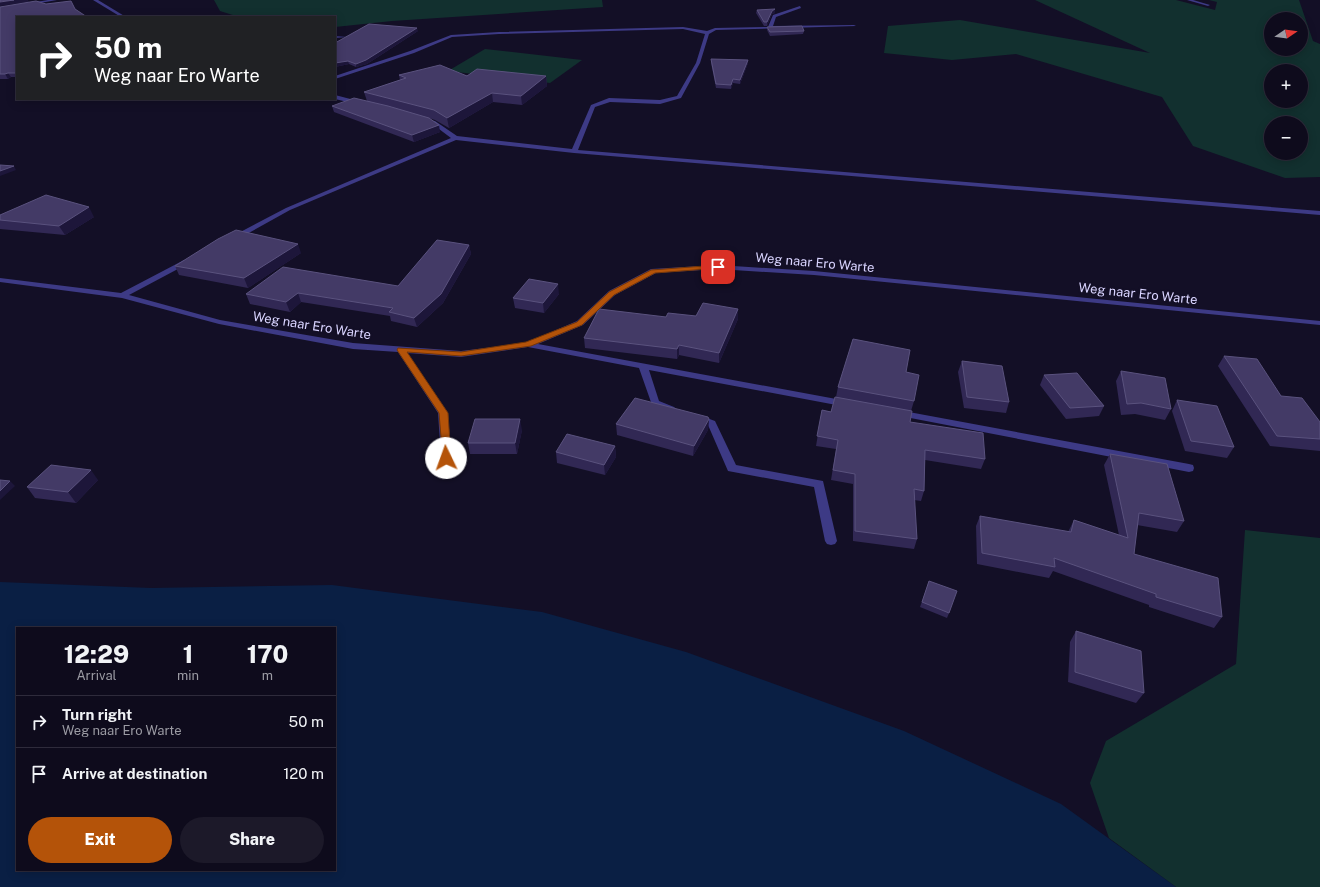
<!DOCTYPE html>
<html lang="en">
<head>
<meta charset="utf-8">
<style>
	body { margin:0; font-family:"Public Sans",sans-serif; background:#1c1929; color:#f1f3f6; height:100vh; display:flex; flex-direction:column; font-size:15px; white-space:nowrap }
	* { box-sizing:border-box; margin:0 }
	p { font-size:13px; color:#9b9ba3 }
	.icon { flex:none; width:22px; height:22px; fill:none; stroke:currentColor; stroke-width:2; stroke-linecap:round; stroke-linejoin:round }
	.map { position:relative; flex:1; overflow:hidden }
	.sheet { position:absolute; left:16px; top:627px; width:320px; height:244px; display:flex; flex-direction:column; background:#0e0b1c; border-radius:0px; box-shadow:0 2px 10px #0003,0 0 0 1px #2e2b3b }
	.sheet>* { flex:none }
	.guide { position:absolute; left:16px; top:16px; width:320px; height:84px; border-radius:0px; box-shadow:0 2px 10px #0003,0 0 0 1px #2e2b3b; background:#202124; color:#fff; overflow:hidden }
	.needle { width:26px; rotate:77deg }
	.tools { position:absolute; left:1264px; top:12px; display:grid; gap:8px }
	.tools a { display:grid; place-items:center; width:44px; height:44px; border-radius:50%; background:#0e0b1c; box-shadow:0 2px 10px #0003,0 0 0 1px #2e2b3b; font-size:20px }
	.pin { position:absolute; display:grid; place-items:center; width:34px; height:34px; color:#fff; margin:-17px; border-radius:8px; box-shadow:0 2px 6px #0006 }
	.me { position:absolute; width:44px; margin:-22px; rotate:357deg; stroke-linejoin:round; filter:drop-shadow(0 0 3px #0008) }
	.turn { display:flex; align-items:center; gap:14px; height:84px; padding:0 12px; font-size:18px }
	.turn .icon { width:52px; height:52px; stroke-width:2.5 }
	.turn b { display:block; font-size:28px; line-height:34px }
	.eta { display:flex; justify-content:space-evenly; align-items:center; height:68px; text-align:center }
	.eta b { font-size:24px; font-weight:800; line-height:28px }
	.action { display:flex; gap:8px; margin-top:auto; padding:8px 12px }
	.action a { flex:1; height:46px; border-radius:24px; background:#b45309; color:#fff; font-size:16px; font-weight:800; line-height:46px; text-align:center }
	.action a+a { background:#1c1929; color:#f1f3f6 }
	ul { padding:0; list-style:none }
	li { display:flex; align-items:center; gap:12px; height:52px; padding:0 12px; border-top:1px solid #2e2b3b }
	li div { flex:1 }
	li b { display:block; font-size:15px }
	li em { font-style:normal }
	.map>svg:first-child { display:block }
	.green { fill:#12302f; fill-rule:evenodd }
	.water { fill:#0a1f44; fill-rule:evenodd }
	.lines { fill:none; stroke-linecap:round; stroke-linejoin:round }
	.street { fill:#3d3a85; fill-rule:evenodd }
	.wall { fill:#312854 }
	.shaded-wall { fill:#1d163a }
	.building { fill:#433a66; stroke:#5a527e }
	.route { fill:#b45309; stroke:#753606 }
	.labels { text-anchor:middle; stroke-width:4; stroke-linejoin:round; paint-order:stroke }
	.street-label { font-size:13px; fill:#d9d4ff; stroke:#130f26 }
</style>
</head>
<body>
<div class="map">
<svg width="1320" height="887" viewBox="0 0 1320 887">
	<rect width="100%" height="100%" fill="#130f26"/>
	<g class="green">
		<polygon points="214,0 602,0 603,7 392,21 335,27 335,17 239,17 220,11"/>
		<path d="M 1035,0 L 1176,0 L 1215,10 L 1217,2 L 1209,0 L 1299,0 L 1313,41 L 1320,44 L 1320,177 L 1285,178 L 1193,146 L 1162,97 L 1016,54 L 952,60 L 884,53 L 888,26 L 960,20 L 1150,53 ZM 1271,19 L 1301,19 L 1301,49 L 1271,49 ZM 1271,71 L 1301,71 L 1301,101 L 1271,101 ZM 1271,123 L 1301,123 L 1301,153 L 1271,153 Z"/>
		<polygon points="485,49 582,60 550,83 448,71"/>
		<polygon points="1245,530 1320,538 1320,887 1176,887 1109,838 1090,783 1106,741 1236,664"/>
	</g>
	<path class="water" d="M 0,582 L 151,588 L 332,585 L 542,612 L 686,652 L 904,731 L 1061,804 L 1176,887 L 0,887 ZM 17,628 L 335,628 L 335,870 L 17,870 Z"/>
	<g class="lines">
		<g class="street">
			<polygon points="48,0 57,0 0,10 0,8"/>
			<polygon points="93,0 98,0 126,17 121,17"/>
			<polygon points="1187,0 1193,0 1210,5 1208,6"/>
			<polygon points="800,6 801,8 776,17 773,26 854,25 856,26 716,30 709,34 700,63 681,98 660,104 610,102 595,107 578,150 1320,211 1320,215 574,153 456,140 290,210 236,240 233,240 229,238 286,208 451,138 431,123 426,122 426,120 435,121 457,136 572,149 591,105 609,98 660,100 677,96 696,63 705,34 683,29 499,34 452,37 414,53 335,79 335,76 410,51 451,35 499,32 683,27 707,31 715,28 768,27 773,15"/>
			<polygon points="335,36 347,37 335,38"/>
			<polygon points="335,95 362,102 363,103 360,105 335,99"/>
			<polygon points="184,260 187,260 191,262 129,295 220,320 353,343 461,351 526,343 577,321 609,291 651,269 718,265 814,271 1320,321 1320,325 814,275 718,269 656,273 615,295 583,325 538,344 847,401 852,404 850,406 847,407 649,370 659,401 674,407 676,409 671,412 652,405 639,368 528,347 461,357 407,353 448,413 451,458 446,461 441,458 438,413 398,352 353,349 219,324 122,298 0,282 0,278 121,293"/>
			<polygon points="898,410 1189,464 1193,465 1194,468 1193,471 1189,472 895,415 893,413 895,411"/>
			<polygon points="696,414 715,421 736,465 823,481 837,541 835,544 831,545 827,544 825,541 814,487 728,471 708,425 693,419 691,417"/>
		</g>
	</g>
	<g class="wall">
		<polygon points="0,7 17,17 17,77 11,77 8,79 0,79"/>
		<polygon points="757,10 775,13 772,14 767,26 764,26 756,13"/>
		<polygon points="767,27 804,31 803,34 770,36 767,30"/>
		<polygon points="418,31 367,64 356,67 349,64 335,67 335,43"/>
		<polygon points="711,59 748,63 740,84 733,83 731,89 716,88 711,63"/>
		<polygon points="399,75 546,76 547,86 522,105 493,102 449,128 435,120 429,118 440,132 414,142 334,112 332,106 367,101 364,92 400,80"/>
		<polygon points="0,215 94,217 65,235 0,229"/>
		<polygon points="469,245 471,254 443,303 417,327 391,321 390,316 301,302 290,312 250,304 246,294 398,286"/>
		<polygon points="301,253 248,288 179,275 175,266"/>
		<polygon points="559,294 544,313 515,308 513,298"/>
		<polygon points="738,309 738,319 719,363 679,355 677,359 585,348 584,338 666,317 696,316"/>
		<polygon points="1224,356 1281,396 1320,422 1320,451 1270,446 1218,366"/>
		<polygon points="962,361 1009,402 1006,413 964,408 958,372"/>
		<polygon points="1121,371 1171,409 1165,420 1135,414 1121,415 1116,381"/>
		<polygon points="906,372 914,401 911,411 910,422 985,459 981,469 925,460 924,491 921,501 914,500 917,539 914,549 853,541 853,484 831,480 836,449 816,446 822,410 831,412 836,397 838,387"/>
		<polygon points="1044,375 1104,406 1099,416 1066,419 1040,385"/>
		<polygon points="1177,400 1234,447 1227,458 1185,451 1172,411"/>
		<polygon points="709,419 708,430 693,456 617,435 616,424"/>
		<polygon points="522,430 517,454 470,454 468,443"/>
		<polygon points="615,446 616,457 605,475 557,463 556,452"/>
		<polygon points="1110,454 1184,521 1177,532 1137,525 1134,554 1222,617 1214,628 1149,607 1149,605 1053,571 1049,578 977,564 976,526 980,516 1068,532 1074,520 1119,535 1104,465"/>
		<polygon points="98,480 76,503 35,498 27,487"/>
		<polygon points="929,581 949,613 947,618 920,607"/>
		<polygon points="1076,631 1144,693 1136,703 1068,682 1070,642"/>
	</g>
	<g class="shaded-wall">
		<polygon points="14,0 28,0 29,2 0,6 0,2"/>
		<polygon points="775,9 775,13 772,14 767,26 767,22 772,11"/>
		<polygon points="417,28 418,31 367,64 356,67 356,64"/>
		<polygon points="748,60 748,63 740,84 740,80"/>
		<polygon points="348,61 349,64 335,67 335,63"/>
		<polygon points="8,73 11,77 8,79 5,74"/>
		<polygon points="546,76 547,86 522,105 521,96"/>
		<polygon points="733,79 733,83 731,89 731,85"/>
		<polygon points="492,93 493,102 449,128 447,118"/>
		<polygon points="439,125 440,132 414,142 412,135"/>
		<polygon points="14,166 16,170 0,176 0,171"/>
		<polygon points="89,207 94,217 65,235 59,226"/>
		<polygon points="298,244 301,253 248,288 244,278"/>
		<polygon points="469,245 471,254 443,303 417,327 414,318"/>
		<polygon points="558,284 559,294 544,313 543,303"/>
		<polygon points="298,293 301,302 290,312 286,302"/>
		<polygon points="738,309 738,319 719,363 719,353"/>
		<polygon points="679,345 679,355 677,359 677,349"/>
		<polygon points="520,419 522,430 517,454 515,443"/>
		<polygon points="709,419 708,430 693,456 694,446"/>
		<polygon points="615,446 616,457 605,475 604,465"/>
		<polygon points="91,470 98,480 76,503 68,492"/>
		<polygon points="10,481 15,486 0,500 0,491"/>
	</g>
	<g class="building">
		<polygon points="0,0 14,0 0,2"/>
		<polygon points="36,1 46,4 71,1 75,9 87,17 17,17 17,73 8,73 5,74 0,74 0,7"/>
		<polygon points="775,9 772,11 767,22 764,22 757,10"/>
		<polygon points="369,24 417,28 366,60 356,64 348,61 335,63 335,43"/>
		<polygon points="802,26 804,31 770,32 767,27"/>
		<polygon points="711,59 748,60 740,80 733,79 731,85 716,84"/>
		<polygon points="440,65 467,76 477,69 546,76 521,96 492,93 447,118 434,110 364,92 406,78 399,75"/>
		<polygon points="354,98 388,106 429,118 439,125 412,135 332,106"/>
		<polygon points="0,165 14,166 0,171"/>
		<polygon points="46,195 89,207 59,226 0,220 0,215"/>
		<polygon points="236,230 298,244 244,278 175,266 218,239"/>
		<polygon points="437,240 469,245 441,294 414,318 389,312 393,308 298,293 286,302 246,294 283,267 398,286"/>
		<polygon points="529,279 558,284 543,303 513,298"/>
		<polygon points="703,303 738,309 719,353 679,345 677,349 584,338 599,309 666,317 668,313 696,316"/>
		<polygon points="853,339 910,350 906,372 919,375 914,401 838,387"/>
		<polygon points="1224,356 1257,359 1281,396 1302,398 1320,422 1320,439 1277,436"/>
		<polygon points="962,361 1002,366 1009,402 967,397"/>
		<polygon points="1121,371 1165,378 1171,409 1141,403 1127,404"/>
		<polygon points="1077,373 1104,406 1070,408 1044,375"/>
		<polygon points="835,397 912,411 910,422 983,433 985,459 925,450 924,491 914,489 917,539 855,531 855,474 833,470 838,440 817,436 822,410 831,412"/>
		<polygon points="635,398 708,417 709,419 694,446 616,424"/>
		<polygon points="1177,400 1217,406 1234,447 1191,441"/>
		<polygon points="475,419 520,419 515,443 468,443"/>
		<polygon points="567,434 615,446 604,465 556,452"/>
		<polygon points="1110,454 1167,464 1184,521 1139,513 1134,554 1218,578 1222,617 1156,597 1156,594 1054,558 1055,567 982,553 980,516 1071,532 1074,520 1128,538"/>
		<polygon points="51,465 91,470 68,492 27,487"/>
		<polygon points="0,480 10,481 0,491"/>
		<polygon points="929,581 957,591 949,613 922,602"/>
		<polygon points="1076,631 1141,651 1144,693 1075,672"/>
	</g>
	<polygon class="route" points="718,265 721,265 721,268 655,273 614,295 582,325 531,346 461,356 407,352 448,413 451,458 446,461 443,461 439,413 397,350 398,348 461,352 526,342 577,322 609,292 651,270"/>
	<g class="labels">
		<g class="street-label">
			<text transform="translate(815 262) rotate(5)" y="5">Weg naar Ero Warte</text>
			<text transform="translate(1138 293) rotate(6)" y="5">Weg naar Ero Warte</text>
			<text transform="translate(312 325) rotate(9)" y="5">Weg naar Ero Warte</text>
		</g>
	</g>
</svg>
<div class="tools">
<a><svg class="needle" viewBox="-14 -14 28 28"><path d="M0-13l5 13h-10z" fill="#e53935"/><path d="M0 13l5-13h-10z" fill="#9b9ba3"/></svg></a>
<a>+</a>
<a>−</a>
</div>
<div class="pin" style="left:718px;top:267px;background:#d93025"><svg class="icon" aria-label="arrive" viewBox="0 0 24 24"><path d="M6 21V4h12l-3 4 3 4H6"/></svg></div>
<svg class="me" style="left:446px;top:458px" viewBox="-20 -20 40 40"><circle r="19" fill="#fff"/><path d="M0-13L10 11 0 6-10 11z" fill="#b45309"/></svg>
<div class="guide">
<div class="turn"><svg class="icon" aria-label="right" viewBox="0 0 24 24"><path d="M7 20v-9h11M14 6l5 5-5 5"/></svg><div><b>50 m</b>Weg naar Ero Warte</div></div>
</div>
<section class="sheet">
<div class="eta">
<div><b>12:29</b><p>Arrival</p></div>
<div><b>1</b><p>min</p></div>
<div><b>170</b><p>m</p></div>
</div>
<ul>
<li><svg class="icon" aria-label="right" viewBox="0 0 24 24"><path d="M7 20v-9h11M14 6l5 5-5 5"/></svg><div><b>Turn right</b><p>Weg naar Ero Warte</p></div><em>50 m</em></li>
<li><svg class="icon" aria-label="arrive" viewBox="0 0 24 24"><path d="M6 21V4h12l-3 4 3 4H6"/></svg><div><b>Arrive at destination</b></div><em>120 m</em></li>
</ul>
<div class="action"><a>Exit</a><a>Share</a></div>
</section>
</div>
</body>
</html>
